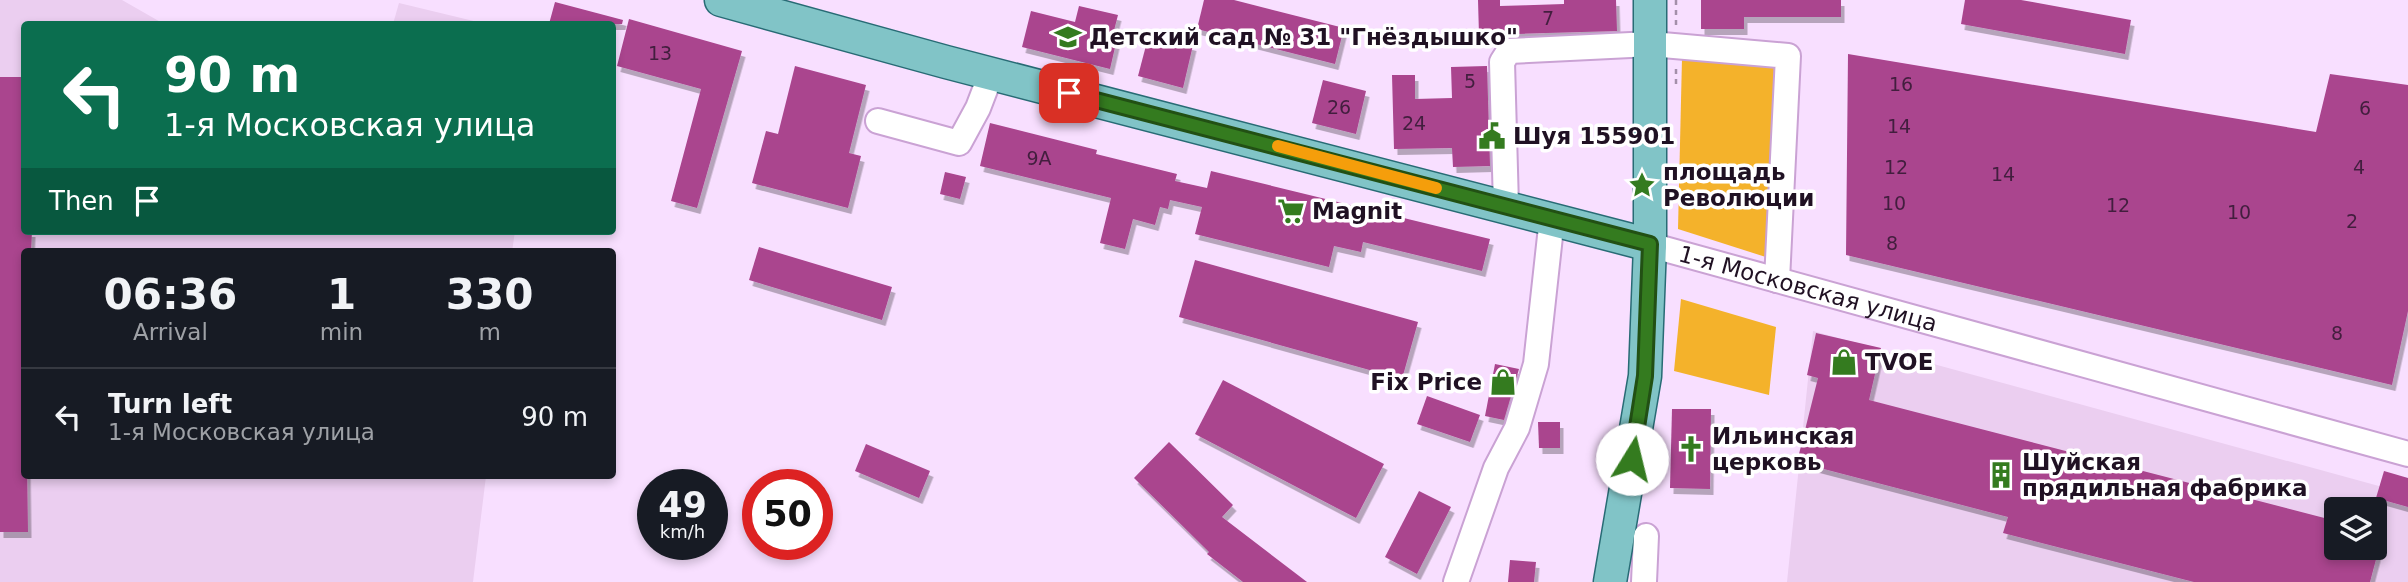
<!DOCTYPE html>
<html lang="en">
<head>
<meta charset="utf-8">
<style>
	body { margin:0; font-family:"DejaVu Sans",sans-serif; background:#20242c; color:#f1f3f6; height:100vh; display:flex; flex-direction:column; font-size:26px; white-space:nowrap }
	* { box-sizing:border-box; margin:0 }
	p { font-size:23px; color:#9ea1a6 }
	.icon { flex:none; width:38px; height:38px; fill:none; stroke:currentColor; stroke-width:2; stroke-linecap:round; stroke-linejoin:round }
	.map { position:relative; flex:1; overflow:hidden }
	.details { position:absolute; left:21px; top:248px; width:595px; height:231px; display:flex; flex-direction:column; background:#171b24; border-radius:7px; box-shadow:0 4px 10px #0003 }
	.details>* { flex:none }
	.guide { position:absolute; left:21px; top:21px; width:595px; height:214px; border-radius:7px; box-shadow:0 4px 10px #0003; background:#0b6e4f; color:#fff; overflow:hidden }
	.tools { position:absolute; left:2324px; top:497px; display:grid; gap:14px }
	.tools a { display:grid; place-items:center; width:63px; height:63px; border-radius:7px; background:#171b24; box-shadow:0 4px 10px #0003; font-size:35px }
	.speed { position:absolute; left:637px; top:469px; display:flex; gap:14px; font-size:35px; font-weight:700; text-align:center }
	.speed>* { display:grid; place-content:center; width:91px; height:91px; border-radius:50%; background:#171b24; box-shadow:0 4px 10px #0003; line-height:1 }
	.speed small { font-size:18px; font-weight:400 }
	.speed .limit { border:10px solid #d22; background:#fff; color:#111 }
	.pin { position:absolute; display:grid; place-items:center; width:60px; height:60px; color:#fff; margin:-30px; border-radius:14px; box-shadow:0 4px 10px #0006 }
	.me { position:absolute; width:77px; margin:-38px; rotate:9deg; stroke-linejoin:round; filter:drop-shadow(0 0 5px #0008) }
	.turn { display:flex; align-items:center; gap:24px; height:147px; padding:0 28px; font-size:32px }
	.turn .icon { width:91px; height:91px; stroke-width:2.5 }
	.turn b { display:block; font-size:49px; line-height:60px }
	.then { display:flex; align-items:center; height:66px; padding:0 28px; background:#0003; gap:14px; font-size:26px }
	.eta { display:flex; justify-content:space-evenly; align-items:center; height:119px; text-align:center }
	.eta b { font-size:42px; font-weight:800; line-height:49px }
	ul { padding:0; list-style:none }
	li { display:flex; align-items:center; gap:21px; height:98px; padding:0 28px; border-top:2px solid #363941 }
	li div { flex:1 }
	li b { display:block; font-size:26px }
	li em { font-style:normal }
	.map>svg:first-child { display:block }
	.built { fill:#ebcef0; fill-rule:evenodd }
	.green { fill:#f4b22b }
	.building { fill:#aa448e; filter:url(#shadow) }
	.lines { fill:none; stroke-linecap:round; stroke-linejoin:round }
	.minor-casing { stroke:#caa2d4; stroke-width:28 }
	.major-casing { stroke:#286b75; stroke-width:35 }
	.path { stroke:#a48faa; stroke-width:2.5; stroke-dasharray:5 5; stroke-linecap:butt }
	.minor { stroke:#fff; stroke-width:24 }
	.major { stroke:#81c4c7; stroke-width:32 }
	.route-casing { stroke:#225014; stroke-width:18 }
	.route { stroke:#347b1f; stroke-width:12 }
	.slow { stroke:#f59e0b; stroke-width:12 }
	.labels { text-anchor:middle; stroke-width:7; stroke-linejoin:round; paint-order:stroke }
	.number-label { font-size:19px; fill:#421e3e }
	.poi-label { font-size:23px; font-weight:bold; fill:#201123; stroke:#fff; text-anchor:start }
	.street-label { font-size:23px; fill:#201123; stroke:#fff }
</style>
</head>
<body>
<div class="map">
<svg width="2408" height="582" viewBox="0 0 2408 582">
	<defs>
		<filter id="shadow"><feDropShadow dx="3.5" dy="6" stdDeviation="0" flood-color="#0004"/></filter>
	</defs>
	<rect width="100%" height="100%" fill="#f8dfff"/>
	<g class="built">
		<polygon points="0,0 122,0 164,24 24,24 24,231 515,231 512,252 24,252 24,476 486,476 473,582 0,582"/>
		<polygon points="399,3 486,24 393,24"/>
		<path d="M 1813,331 L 2408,494 L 2408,582 L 1787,582 ZM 2336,509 L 2375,509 L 2375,548 L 2336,548 Z"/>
	</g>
	<g class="green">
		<polygon points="1682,58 1779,61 1772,259 1678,229"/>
		<polygon points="1681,299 1776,327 1769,395 1674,371"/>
	</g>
	<g class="building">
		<polygon points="1204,0 1234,0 1344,28 1335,64 1197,29"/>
		<polygon points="1478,0 1500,0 1500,6 1564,4 1564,0 1616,0 1617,31 1479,35"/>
		<polygon points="1701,0 1841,0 1841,17 1744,17 1744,29 1701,29"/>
		<polygon points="1965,0 2021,0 2131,20 2125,54 1961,24"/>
		<polygon points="555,2 623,20 622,24 549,24"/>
		<polygon points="1079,6 1118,15 1111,42 1116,43 1110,69 1022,47 1031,11 1075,22"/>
		<polygon points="629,19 742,51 697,208 671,201 701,89 617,66"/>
		<polygon points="1149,34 1193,45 1183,88 1138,76"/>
		<polygon points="1848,54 2316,132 2330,74 2408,85 2408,311 2392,385 1846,255"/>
		<polygon points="795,66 866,85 849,153 861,156 848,208 752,183 766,131 778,134"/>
		<polygon points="1487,66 1490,166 1453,167 1452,148 1394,149 1392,75 1415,75 1415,99 1452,98 1451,67"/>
		<polygon points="0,77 24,77 24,231 32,231 31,252 24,252 28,532 0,532"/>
		<polygon points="1323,80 1366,91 1356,134 1312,123"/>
		<polygon points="990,123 1097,150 1096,154 1177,174 1175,181 1207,188 1211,171 1490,239 1482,271 1363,242 1361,252 1334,246 1329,267 1195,234 1202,207 1170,200 1168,209 1160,207 1155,225 1133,219 1125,249 1100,243 1111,198 980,166"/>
		<polygon points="945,172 966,177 960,199 940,194"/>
		<polygon points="759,247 892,287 882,320 749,280"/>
		<polygon points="1195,260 1418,322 1402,379 1179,317"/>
		<polygon points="1816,333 1881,348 1869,400 2336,521 2336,548 2379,548 2370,582 2194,582 2003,533 2008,517 1797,462 1818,378 1807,375"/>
		<polygon points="1495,364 1519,369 1504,420 1485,416"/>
		<polygon points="1223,380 1384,464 1356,518 1195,434"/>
		<polygon points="1427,396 1480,415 1470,442 1417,424"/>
		<polygon points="1672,409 1711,409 1710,489 1670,488"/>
		<polygon points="1538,422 1560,422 1560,448 1539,448"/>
		<polygon points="1169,442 1233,505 1222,517 1307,582 1243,582 1207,554 1209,552 1134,478"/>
		<polygon points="866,444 930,471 919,498 855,471"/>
		<polygon points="2384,471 2408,478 2408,507 2376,498"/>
		<polygon points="1419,491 1451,507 1417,574 1385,557"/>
		<polygon points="1510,560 1536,562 1534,582 1508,582"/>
	</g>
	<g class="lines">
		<defs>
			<g id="minor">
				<polyline points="878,121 959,143 978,108 991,74"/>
				<polyline points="1506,206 1502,62 1509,51 1651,44 1788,56 1777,280"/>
				<path id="s1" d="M 1650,245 L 2408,454"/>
				<polyline points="1456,582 1496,468 1517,428 1536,364 1552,218"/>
				<polyline points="1644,582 1646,536"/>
			</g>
			<g id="major">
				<polyline points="721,0 946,62 1650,245"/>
				<polyline points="1610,582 1645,376 1650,245 1650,0"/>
			</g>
		</defs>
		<use href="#minor" class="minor-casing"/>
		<use href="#major" class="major-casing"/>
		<g class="path">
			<polyline points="1676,0 1676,25"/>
			<polyline points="1676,84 1676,66"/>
		</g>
		<use href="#minor" class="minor"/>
		<use href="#major" class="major"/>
	</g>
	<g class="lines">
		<defs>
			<polyline id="route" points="1069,93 1650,244 1645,376 1632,459"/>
		</defs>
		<use href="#route" class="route-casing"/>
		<use href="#route" class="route"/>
		<polyline class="slow" points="1278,146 1436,188"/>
	</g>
	<defs>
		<symbol id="school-bare" viewBox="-9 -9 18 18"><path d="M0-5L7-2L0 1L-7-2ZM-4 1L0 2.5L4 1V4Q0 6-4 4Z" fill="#347b1f" stroke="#fff" stroke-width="2.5" paint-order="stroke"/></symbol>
		<symbol id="civic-bare" viewBox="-9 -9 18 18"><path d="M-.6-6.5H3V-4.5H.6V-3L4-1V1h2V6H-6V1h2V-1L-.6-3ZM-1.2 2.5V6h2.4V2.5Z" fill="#347b1f" stroke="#fff" stroke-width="2.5" paint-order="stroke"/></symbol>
		<symbol id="sight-bare" viewBox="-9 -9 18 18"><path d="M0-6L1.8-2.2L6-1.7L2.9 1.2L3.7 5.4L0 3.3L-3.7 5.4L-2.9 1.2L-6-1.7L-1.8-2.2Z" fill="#347b1f" stroke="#fff" stroke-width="2.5" paint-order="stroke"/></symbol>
		<symbol id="supermarket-bare" viewBox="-9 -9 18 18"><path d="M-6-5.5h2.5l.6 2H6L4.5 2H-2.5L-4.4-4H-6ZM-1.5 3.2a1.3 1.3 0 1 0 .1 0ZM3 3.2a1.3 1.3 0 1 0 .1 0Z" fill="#347b1f" stroke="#fff" stroke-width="2.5" paint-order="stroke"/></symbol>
		<symbol id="shop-bare" viewBox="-9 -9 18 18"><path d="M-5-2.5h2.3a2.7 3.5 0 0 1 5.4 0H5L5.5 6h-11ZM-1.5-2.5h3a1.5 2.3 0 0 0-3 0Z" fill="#347b1f" stroke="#fff" stroke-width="2.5" paint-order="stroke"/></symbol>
		<symbol id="church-bare" viewBox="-9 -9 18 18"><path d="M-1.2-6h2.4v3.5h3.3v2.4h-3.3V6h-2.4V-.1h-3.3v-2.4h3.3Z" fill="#347b1f" stroke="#fff" stroke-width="2.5" paint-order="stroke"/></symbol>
		<symbol id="building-bare" viewBox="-9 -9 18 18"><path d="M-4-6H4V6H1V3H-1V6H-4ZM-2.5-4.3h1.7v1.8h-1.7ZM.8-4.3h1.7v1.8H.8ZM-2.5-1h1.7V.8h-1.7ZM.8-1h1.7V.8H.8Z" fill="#347b1f" stroke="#fff" stroke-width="2.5" paint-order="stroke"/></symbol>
	</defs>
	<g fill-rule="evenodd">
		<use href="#school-bare" x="1049" y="18" width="38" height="38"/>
		<use href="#civic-bare" x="1473" y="117" width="38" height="38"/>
		<use href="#sight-bare" x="1623" y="166" width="38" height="38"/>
		<use href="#supermarket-bare" x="1272" y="192" width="38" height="38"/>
		<use href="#shop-bare" x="1825" y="343" width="38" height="38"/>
		<use href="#shop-bare" x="1484" y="363" width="38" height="38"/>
		<use href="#church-bare" x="1672" y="430" width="38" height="38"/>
		<use href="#building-bare" x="1982" y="456" width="38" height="38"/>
	</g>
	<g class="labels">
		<g class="number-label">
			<text x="1548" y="25">7</text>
			<text x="660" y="60">13</text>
			<text x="1470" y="88">5</text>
			<text x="1901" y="91">16</text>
			<text x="1339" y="114">26</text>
			<text x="2365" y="115">6</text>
			<text x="1414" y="130">24</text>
			<text x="1899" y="133">14</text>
			<text x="1039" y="165">9А</text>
			<text x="1896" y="174">12</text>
			<text x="2359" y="174">4</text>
			<text x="2003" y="181">14</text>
			<text x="1894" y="210">10</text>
			<text x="2118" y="212">12</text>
			<text x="2239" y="219">10</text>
			<text x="2352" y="228">2</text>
			<text x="1892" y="250">8</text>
			<text x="2337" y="340">8</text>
		</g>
		<g class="poi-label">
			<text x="1089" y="45">Детский сад № 31 "Гнёздышко"</text>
			<text x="1513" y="144">Шуя 155901</text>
			<text x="1663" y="180">площадь<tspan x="1663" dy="26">Революции</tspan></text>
			<text x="1312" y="219">Magnit</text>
			<text x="1865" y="370">TVOE</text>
			<text x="1482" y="390" text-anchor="end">Fix Price</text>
			<text x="1712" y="444">Ильинская<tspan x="1712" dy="26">церковь</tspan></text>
			<text x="2022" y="470">Шуйская<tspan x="2022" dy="26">прядильная фабрика</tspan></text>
		</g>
		<g class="street-label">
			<text dy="8" stroke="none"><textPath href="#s1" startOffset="164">1-я Московская улица</textPath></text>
		</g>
	</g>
</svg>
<div class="tools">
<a><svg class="icon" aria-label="layers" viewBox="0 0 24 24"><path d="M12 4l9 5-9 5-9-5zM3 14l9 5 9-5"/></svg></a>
</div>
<div class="speed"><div>49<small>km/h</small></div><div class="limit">50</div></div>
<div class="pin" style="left:1069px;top:93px;background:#d93025"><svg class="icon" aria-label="arrive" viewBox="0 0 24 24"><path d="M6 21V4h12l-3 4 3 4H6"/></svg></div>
<svg class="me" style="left:1632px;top:459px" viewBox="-20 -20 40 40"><circle r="19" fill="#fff"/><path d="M0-13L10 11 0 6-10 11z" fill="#347b1f"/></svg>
<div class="guide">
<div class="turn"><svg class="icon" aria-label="left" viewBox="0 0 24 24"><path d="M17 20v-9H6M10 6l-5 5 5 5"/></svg><div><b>90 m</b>1-я Московская улица</div></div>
<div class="then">Then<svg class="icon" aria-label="arrive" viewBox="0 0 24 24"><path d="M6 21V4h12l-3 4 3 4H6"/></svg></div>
</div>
<section class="details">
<div class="eta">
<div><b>06:36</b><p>Arrival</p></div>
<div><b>1</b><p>min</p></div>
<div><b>330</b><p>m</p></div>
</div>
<ul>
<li><svg class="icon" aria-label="left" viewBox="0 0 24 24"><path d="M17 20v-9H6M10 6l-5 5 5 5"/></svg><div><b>Turn left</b><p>1-я Московская улица</p></div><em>90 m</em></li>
</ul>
</section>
</div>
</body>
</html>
